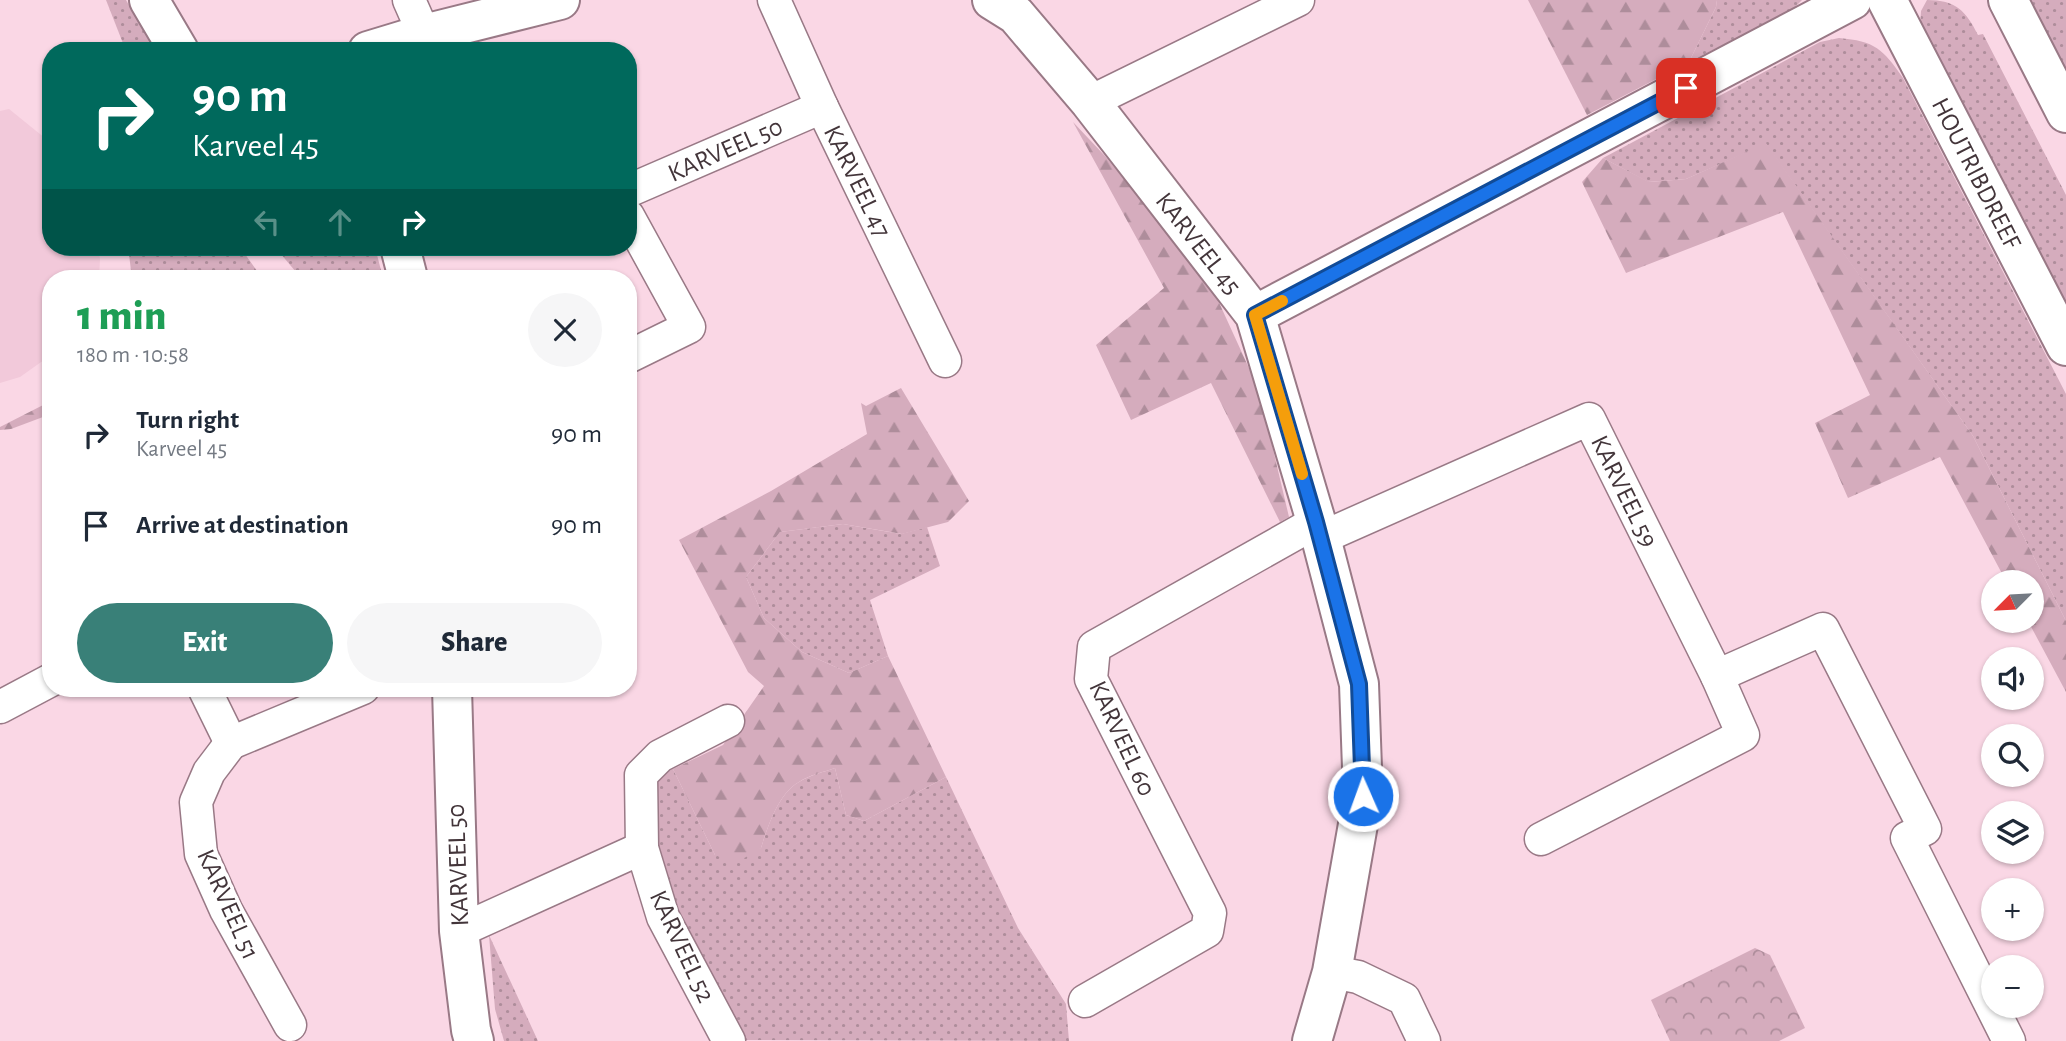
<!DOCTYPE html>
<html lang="en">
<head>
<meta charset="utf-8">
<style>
	body { margin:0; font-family:"Alegreya Sans",sans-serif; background:#f6f6f7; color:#1f2937; height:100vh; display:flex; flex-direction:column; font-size:26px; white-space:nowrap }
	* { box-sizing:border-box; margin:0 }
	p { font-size:23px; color:#747a83 }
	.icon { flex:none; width:38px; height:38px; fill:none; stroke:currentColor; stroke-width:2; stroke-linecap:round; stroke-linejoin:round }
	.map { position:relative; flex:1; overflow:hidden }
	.panel { position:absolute; left:42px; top:270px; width:595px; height:427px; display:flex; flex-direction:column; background:#fff; border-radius:28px; box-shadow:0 2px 5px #0004 }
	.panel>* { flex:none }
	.hud { position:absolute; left:42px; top:42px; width:595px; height:214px; border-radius:28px; box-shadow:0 2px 5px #0004; background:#00695c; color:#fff; overflow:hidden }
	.needle { width:46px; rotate:246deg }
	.tools { position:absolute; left:1981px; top:570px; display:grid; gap:14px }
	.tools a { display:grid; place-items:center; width:63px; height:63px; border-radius:50%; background:#fff; box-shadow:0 2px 5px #0004; font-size:35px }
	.pin { position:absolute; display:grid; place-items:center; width:60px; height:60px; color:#fff; margin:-30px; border-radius:14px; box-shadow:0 4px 10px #0006 }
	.me { position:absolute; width:77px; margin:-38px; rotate:358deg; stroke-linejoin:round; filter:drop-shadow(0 0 5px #0008) }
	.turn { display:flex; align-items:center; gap:24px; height:147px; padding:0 35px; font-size:32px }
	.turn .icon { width:91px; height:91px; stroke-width:2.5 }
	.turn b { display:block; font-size:49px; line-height:60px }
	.lanes { display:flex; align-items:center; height:66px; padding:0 35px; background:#0003; justify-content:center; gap:35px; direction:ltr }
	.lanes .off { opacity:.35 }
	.round { display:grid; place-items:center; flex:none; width:74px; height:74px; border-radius:37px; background:#f6f6f7 }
	.summary { display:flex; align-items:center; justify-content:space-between; height:119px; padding:0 35px }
	h1 { font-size:42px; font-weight:800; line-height:52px; color:#1e9e55 }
	.action { display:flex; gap:14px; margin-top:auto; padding:14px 35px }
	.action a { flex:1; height:80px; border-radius:42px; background:#398078; color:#fff; font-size:28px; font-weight:800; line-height:80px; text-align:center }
	.action a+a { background:#f6f6f7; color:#1f2937 }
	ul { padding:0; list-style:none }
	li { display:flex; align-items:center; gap:21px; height:91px; padding:0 35px }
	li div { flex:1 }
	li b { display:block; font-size:26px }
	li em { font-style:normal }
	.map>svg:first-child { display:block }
	.built { fill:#f2c9da }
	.grass { fill:url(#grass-dots) }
	.forest { fill:url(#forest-firs) }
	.park { fill:url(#park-crowns) }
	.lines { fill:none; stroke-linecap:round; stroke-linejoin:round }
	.street-casing { stroke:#997986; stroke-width:35 }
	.secondary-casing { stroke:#997986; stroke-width:42 }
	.street { stroke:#fff; stroke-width:32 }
	.secondary { stroke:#fff; stroke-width:38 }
	.route-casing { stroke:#114b97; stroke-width:18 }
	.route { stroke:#1a73e8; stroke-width:12 }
	.slow { stroke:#f59e0b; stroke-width:12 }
	.labels { text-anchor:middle; stroke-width:7; stroke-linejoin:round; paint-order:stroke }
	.street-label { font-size:26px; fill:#43353a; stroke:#fff }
</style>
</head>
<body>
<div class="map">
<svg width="2066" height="1041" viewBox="0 0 2066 1041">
	<defs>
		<pattern id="grass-dots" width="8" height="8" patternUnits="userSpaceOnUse" patternTransform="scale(1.75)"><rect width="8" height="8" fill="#d5acbd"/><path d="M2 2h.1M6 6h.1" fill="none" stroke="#ae8d9b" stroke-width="1.8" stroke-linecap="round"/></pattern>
		<pattern id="forest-firs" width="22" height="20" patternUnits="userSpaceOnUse" patternTransform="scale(1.75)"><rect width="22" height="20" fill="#d5acbd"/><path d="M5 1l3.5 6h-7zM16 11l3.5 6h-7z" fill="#ae8d9b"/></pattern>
		<pattern id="park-crowns" width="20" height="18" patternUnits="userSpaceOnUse" patternTransform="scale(1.75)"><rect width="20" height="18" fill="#d5acbd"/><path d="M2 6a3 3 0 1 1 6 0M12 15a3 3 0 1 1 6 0" fill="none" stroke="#ae8d9b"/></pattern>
	</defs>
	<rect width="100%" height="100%" fill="#fad7e5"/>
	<polygon class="built" points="9,109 51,143 51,247 98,247 100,259 99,278 51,278 51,355 20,377 0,383 0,111"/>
	<g class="grass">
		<polygon points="106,0 126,0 155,51 126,51"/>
		<polygon points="1717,0 1802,0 1791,11 1689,62 1716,7"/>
		<path d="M 1927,0 C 1956,0 1966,11 1978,35 L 1983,34 L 2066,195 L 2066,306 L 1920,26 L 1921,11 Z"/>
		<polygon points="2029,0 2066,0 2066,71"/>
		<path d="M 1839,38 C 1875,41 1883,49 1903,78 L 2066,394 L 2066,621 L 1973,436 L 1766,144 L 1686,179 L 1648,182 L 1603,158 L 1820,42 Z"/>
		<polygon points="128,247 240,247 262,278 132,278"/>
		<polygon points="275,247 375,247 383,278 301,278"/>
		<polygon points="843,524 901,534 927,527 940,566 870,600 888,656 849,673 802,652 764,618 746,577 780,532"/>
		<path d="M 835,768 L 846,815 L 864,821 L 946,777 L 1018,928 L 1066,1004 L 1069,1041 L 744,1040 L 631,840 L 625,837 L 635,787 L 673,769 L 715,855 L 761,848 C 768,826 778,794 799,782 C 810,775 824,772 835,768 Z"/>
		<polygon points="489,935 538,1041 504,1041 495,1009"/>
	</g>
	<g class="forest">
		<polygon points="1528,0 1717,0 1716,7 1689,62 1587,115"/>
		<polygon points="1073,122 1105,156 1211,285 1259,390 1289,517 1280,522 1211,383 1131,420 1096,345 1164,288"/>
		<polygon points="1766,143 1973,436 2066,621 2066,692 2028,621 2032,621 2032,583 2007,583 1940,457 1848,498 1815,423 1870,395 1783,212 1626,273 1582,182 1603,158 1649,182 1686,179"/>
		<path d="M 901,388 L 969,501 L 948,522 L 902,534 L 843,524 L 780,532 L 746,577 L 764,618 L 802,652 L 849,673 L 888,656 L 946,777 L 864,821 L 846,815 L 835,768 C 824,772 809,775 799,782 C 778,794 768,826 761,848 L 736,863 L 715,855 L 673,769 L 723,745 L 764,686 L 748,672 L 679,540 L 771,491 L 867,434 L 861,403 L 866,406 Z"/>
		<polygon points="51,401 51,414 11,429 0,430 0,427"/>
	</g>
	<polygon class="park" points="1755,948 1770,955 1805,1028 1779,1041 1670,1041 1651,1000"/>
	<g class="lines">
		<defs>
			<g id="street">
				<polyline points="409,0 424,34"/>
				<polyline points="774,0 822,107 945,361"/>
				<polyline points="1090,102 1298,0"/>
				<polyline points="628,191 822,107"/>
				<polyline points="628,216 689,327 628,357"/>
				<polyline points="1321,538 1589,419 1717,676 1823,629 1919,817 1925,829 1907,838 2009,1041"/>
				<polyline points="204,688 231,743 363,688"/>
				<polyline points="0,707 51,680"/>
				<polyline points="728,721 660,756 641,775 642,848 663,917 729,1041"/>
				<polyline points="231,743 209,772 196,802 201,854 226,910 290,1025"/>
				<polyline points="1541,839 1743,735 1717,676"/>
				<polyline points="459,931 642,848"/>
				<polyline points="1332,972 1358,977 1404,999 1424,1041"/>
				<polyline points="1085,1001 1207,931 1210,913 1091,679 1094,647 1316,522"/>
			</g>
			<g id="secondary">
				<polyline points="149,0 179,51"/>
				<polyline points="992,0 1016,15 1090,102 1255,315 1321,538 1359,684 1363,796 1332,972 1312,1041"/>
				<polyline points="1887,0 2066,346"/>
				<polyline points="2008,0 2066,113"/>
				<polyline points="368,51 424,34 560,0"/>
				<polyline points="400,247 408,278"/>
				<polyline points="1255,315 1852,0"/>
				<polyline points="452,688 459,931 471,1030 474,1041"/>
			</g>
		</defs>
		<use href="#street" class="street-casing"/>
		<use href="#secondary" class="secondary-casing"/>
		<use href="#street" class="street"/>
		<use href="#secondary" class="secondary"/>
	</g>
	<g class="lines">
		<defs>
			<polyline id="route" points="1363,796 1359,684 1316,522 1255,315 1686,88"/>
		</defs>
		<use href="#route" class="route-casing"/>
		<use href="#route" class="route"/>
		<polyline class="slow" points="1282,301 1255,315 1302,474"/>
	</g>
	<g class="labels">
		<g class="street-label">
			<text transform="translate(725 149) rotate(-24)" y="9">KARVEEL 50</text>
			<text transform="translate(1977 173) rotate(63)" y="9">HOUTRIBDREEF</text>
			<text transform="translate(858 181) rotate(64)" y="9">KARVEEL 47</text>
			<text transform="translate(1199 243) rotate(52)" y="9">KARVEEL 45</text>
			<text transform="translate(1625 491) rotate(64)" y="9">KARVEEL 59</text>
			<text transform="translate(1123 738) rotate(65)" y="9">KARVEEL 60</text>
			<text transform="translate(457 865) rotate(-92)" y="9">KARVEEL 50</text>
			<text transform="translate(229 904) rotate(66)" y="9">KARVEEL 51</text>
			<text transform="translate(683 946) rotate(65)" y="9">KARVEEL 52</text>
		</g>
	</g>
</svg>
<div class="tools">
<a><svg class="needle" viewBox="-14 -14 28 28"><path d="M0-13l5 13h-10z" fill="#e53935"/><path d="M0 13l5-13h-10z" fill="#747a83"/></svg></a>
<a><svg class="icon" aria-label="sound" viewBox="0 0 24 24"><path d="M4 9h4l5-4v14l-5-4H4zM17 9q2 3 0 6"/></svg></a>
<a><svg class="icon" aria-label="search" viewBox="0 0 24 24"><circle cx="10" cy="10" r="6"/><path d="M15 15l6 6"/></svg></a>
<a><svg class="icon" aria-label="layers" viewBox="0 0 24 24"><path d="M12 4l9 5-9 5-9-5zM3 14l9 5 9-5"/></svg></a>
<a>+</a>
<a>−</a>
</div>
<div class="pin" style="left:1686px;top:88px;background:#d93025"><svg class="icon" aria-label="arrive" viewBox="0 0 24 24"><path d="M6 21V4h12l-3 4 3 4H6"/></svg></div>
<svg class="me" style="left:1363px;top:796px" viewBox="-20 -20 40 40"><circle r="17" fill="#1a73e8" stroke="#fff" stroke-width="3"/><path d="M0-11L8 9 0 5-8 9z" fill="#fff"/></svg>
<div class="hud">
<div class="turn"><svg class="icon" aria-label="right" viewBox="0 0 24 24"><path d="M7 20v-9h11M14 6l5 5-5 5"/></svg><div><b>90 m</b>Karveel 45</div></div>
<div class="lanes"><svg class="icon off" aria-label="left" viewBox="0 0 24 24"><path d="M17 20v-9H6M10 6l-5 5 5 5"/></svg><svg class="icon off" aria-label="ahead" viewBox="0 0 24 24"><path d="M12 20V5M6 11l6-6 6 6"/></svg><svg class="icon" aria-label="right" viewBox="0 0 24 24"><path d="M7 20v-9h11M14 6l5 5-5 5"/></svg></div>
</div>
<section class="panel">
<div class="summary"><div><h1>1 min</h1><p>180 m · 10:58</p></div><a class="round"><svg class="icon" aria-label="close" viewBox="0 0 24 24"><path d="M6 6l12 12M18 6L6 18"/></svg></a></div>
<ul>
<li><svg class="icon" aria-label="right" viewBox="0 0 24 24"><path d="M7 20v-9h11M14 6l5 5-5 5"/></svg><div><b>Turn right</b><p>Karveel 45</p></div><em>90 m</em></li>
<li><svg class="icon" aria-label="arrive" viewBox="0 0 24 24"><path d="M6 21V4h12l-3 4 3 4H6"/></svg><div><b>Arrive at destination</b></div><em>90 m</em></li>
</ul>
<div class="action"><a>Exit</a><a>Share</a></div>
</section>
</div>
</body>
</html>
